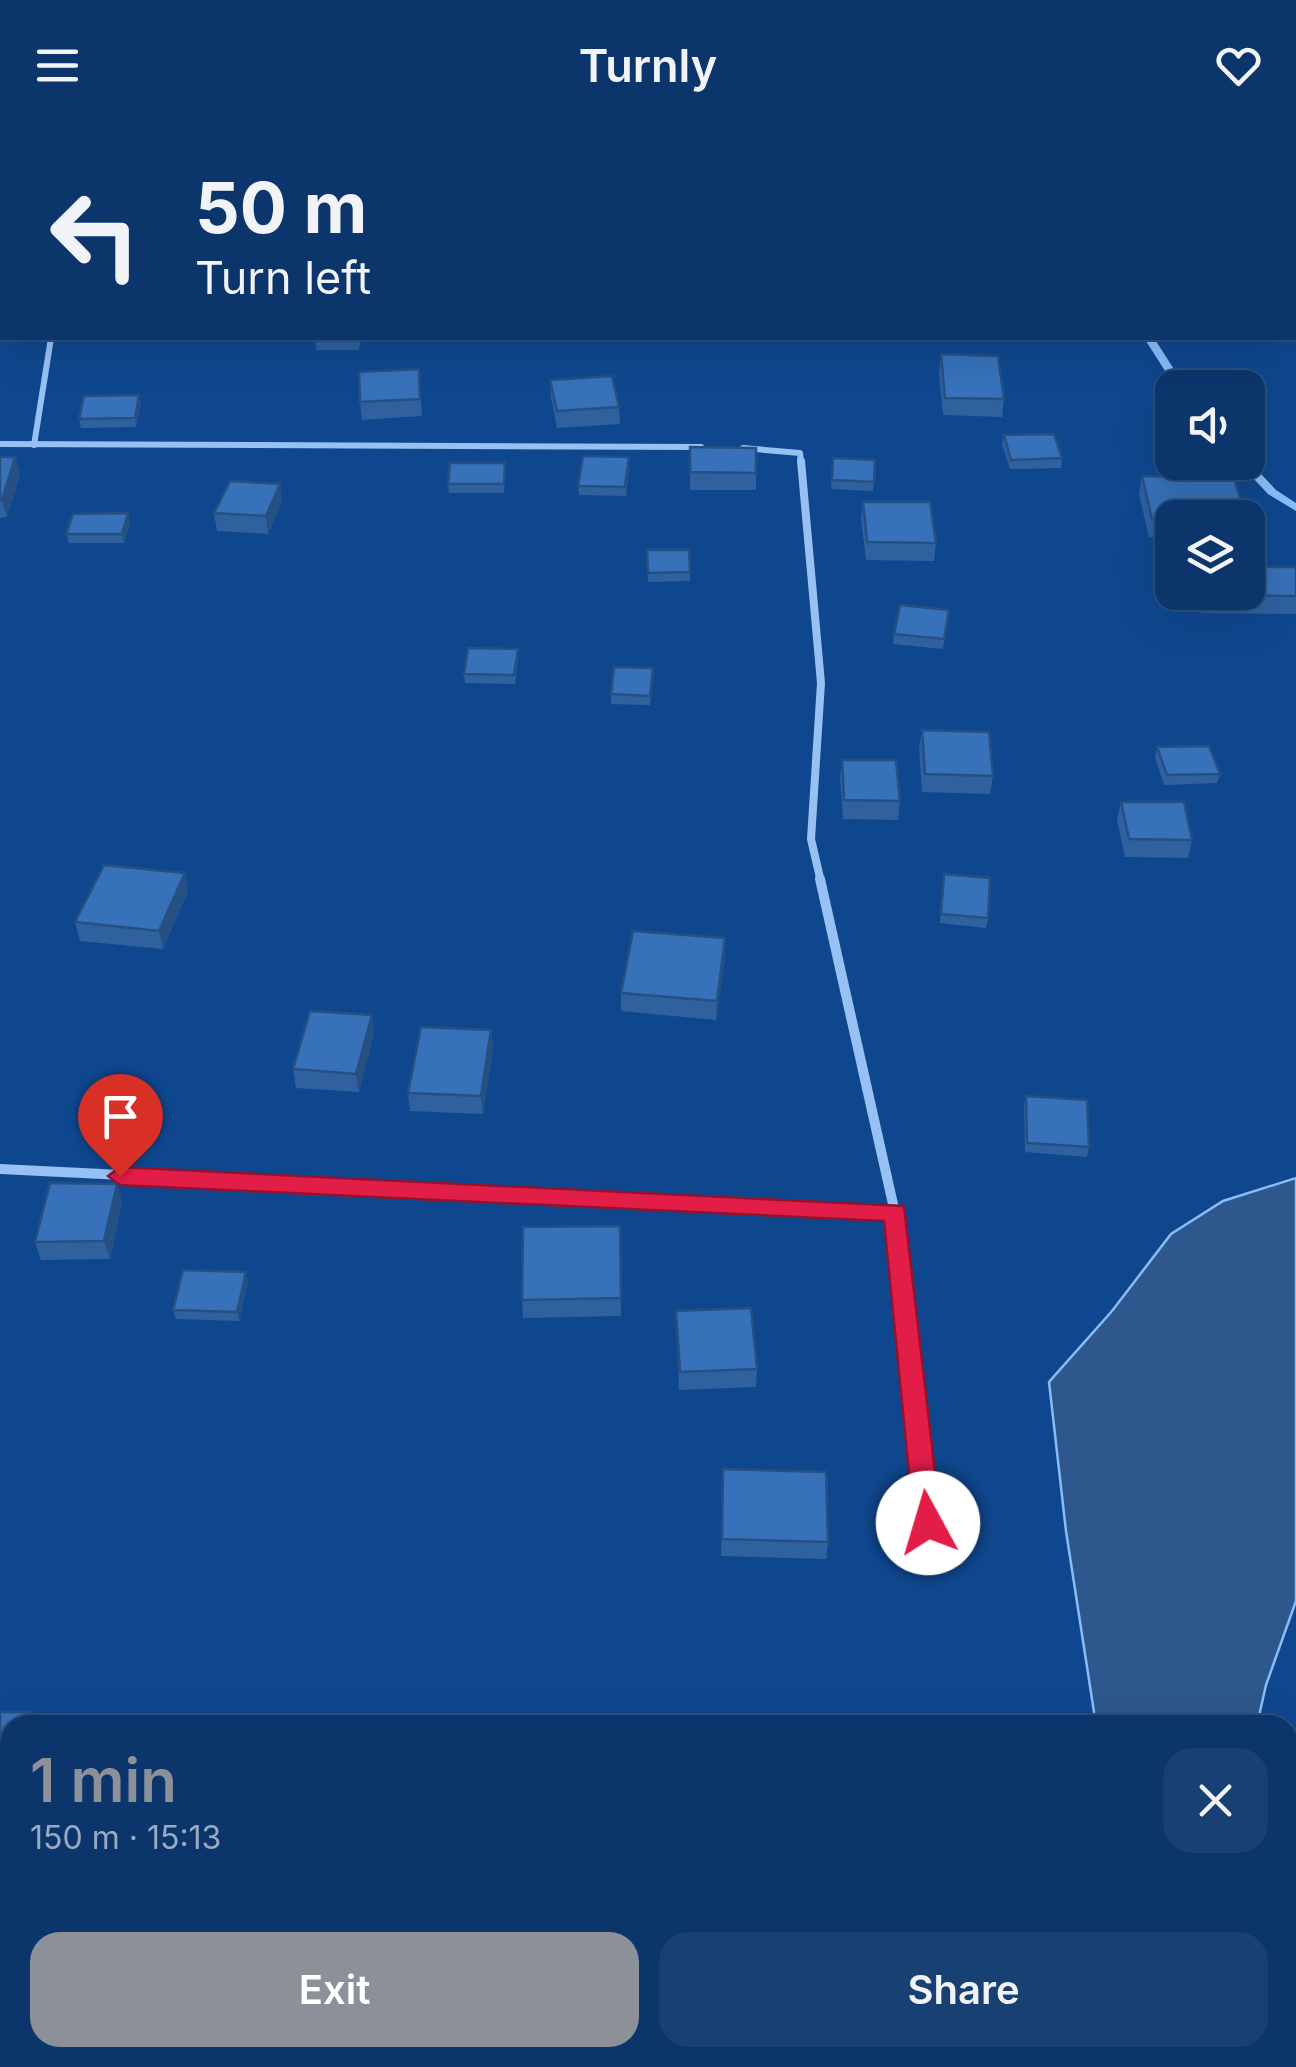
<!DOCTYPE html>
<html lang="en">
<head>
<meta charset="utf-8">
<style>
	body { margin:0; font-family:Inter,sans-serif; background:#194073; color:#f1f3f6; height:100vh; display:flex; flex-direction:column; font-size:38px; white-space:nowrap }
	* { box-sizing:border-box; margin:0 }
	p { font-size:32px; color:#9aabc1 }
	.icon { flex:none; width:55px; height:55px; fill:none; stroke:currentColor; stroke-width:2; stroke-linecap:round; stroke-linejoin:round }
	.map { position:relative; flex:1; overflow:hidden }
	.side { position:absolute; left:0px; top:1585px; width:1298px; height:352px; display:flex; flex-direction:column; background:#0b356b; border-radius:30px 30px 0 0; box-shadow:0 10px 40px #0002,0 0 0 2px #2b507e }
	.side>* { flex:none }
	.top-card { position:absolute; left:0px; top:0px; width:1298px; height:210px; box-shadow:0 10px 40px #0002,0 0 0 2px #2b507e; background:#0b356b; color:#f1f3f6; overflow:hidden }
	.buttons { position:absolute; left:1155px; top:240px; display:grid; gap:20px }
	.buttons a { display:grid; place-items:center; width:110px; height:110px; border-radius:20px; background:#0b356b; box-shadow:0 10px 40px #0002,0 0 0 2px #2b507e; font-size:50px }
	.pin { position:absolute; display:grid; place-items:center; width:85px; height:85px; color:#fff; margin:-102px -42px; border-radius:50% 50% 50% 0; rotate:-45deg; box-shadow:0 0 10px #0007 }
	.pin .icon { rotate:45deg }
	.me { position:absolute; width:110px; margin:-55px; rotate:354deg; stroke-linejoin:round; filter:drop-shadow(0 0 8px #0008) }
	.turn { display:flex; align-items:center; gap:35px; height:210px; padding:0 30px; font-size:45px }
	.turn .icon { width:130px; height:130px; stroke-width:2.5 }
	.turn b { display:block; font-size:70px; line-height:85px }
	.round { display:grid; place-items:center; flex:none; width:105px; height:105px; border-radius:30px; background:#194073 }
	.summary { display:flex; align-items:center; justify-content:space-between; height:170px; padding:0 30px }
	h1 { font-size:60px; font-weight:600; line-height:75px; color:#8c9099 }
	.primary-button { display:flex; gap:20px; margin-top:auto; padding:20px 30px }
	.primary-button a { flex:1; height:115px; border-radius:30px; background:#8c9099; color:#fff; font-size:40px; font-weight:600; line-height:115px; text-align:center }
	.primary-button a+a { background:#194073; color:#f1f3f6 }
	header { display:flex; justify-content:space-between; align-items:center; height:130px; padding:0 30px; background:#0b356b; font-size:45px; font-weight:600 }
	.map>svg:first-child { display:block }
	.water { fill:#2e578d; stroke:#89bcf7; stroke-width:2.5 }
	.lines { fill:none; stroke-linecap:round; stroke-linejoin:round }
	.stream { fill:#89bcf7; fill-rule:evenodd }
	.minor-far3 { stroke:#98c1f3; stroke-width:6 }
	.minor-far2 { stroke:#98c1f3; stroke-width:8 }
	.minor-far1 { stroke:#98c1f3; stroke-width:10 }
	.minor { stroke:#98c1f3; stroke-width:12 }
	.wall { fill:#2f619f }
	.shaded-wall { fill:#264f82 }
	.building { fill:#3771b9; stroke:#264f82; stroke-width:2.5 }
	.route { fill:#e11d48; stroke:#92132f; stroke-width:2.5 }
</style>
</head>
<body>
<header><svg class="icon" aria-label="menu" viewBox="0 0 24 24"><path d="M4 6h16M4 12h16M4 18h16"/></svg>Turnly<svg class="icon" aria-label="heart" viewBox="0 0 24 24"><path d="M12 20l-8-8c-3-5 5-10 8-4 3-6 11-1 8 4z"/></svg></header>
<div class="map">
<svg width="1296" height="1937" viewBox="0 0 1296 1937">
	<rect width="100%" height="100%" fill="#0f478f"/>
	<g class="water">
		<polygon points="1296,1048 1296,1471 1266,1555 1257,1595 1096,1595 1066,1401 1049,1252 1112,1181 1171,1104 1223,1071"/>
		<polygon points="808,1928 1130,1928 1123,1937 799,1937"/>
	</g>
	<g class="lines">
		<g class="stream">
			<polygon points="1023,0 1031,0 1032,2 1024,2"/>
			<polygon points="1144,208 1154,208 1186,258 1176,258"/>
			<polygon points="1248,330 1276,360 1296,373 1296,381 1268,364 1238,332 1248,332"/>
		</g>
		<g class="minor-far3">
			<polyline points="0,314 701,317"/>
			<polyline points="34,315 51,208"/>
			<polyline points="743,318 800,323 801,334"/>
		</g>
		<polyline class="minor-far2" points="801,331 821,553 811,709 821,752"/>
		<g class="minor-far1">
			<polyline points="820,749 895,1083 916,1277"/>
			<polyline points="0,1039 895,1083"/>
		</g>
		<polyline class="minor" points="915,1275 932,1432"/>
	</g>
	<g class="wall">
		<polygon points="228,0 268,0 267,2 228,2"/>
		<polygon points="315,208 361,208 359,220 316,220"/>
		<polygon points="941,224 1004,269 1002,287 943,285 939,242"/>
		<polygon points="419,239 422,286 362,290 360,272"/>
		<polygon points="550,250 619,277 620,294 557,298 551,267"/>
		<polygon points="139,265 141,273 136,297 81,298 79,289"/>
		<polygon points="1004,305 1062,328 1061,338 1010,339 1002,314"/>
		<polygon points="690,317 756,343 756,360 690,360"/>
		<polygon points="0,327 15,327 20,344 7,387 0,388"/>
		<polygon points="833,328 875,330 873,361 831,359"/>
		<polygon points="505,333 504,363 449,363 448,354"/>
		<polygon points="629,336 626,366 579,365 578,356"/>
		<polygon points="1142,346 1172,388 1172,408 1149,407 1139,364"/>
		<polygon points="280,354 282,372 268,404 217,401 214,383"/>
		<polygon points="863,372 936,413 934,431 866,430 861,389"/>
		<polygon points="130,392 124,413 69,413 66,404"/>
		<polygon points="647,420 690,442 690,451 648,452"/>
		<polygon points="1296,437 1296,484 1200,483 1194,462 1248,462"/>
		<polygon points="949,480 943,519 893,514 894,504"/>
		<polygon points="518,529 515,554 465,553 464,544"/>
		<polygon points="653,538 650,575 611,574 611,564"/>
		<polygon points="922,600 993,646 990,664 922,662 919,618"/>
		<polygon points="1157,617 1220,644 1217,653 1164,655 1155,627"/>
		<polygon points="842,630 900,671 898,690 843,689 840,648"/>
		<polygon points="1121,672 1192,710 1188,728 1125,727 1117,690"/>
		<polygon points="185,743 188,761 163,819 80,811 75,792"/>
		<polygon points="944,744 988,788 986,798 940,793"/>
		<polygon points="725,827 716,890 621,881 621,863"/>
		<polygon points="372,885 374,903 359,962 296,958 293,939"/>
		<polygon points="491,900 493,919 483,984 410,981 408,963"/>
		<polygon points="1026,966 1089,1017 1087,1027 1025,1022 1024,975"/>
		<polygon points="122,1072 110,1129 41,1130 35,1112"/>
		<polygon points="620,1096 621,1186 523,1188 522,1170"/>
		<polygon points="246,1142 248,1151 239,1191 176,1189 173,1180"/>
		<polygon points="676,1181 757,1239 756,1257 679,1260"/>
		<polygon points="723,1339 828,1412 826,1429 721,1426"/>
		<polygon points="0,1582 10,1595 10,1673 0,1673"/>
	</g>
	<g class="shaded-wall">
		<polygon points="139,265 141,273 136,297 135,288"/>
		<polygon points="15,327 20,344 7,387 2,370"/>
		<polygon points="280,354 282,372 268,404 266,386"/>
		<polygon points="128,383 130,392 124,413 122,404"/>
		<polygon points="185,743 188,761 163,819 159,801"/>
		<polygon points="725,808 725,827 716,890 717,871"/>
		<polygon points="372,885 374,903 359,962 356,944"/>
		<polygon points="491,900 493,919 483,984 481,966"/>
		<polygon points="117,1054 122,1072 110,1129 104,1111"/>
		<polygon points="246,1142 248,1151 239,1191 237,1182"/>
		<polygon points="32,1582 37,1595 29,1595"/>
	</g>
	<g class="building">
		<polygon points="339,0 368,0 367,2 338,2"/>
		<rect x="761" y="0" width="40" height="2"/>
		<polygon points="315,208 359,208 358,211 315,211"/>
		<polygon points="941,224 998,226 1004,269 945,268"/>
		<polygon points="419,239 420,269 360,272 359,242"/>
		<polygon points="612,246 619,277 557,281 550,250"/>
		<polygon points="139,265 135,288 79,289 84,266"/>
		<polygon points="1054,304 1062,328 1011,330 1004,305"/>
		<polygon points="690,317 756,318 756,343 690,342"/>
		<polygon points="583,326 629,327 625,357 578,356"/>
		<polygon points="0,327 15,327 2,370 0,370"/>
		<polygon points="833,328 875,330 874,352 832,350"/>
		<polygon points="450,333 505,333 504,354 448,354"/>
		<polygon points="1142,346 1234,348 1246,388 1172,388 1172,390 1152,389"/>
		<polygon points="230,351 280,354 266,386 214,383"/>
		<polygon points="863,372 930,372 936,413 867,412"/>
		<polygon points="128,383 122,404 66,404 73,384"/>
		<polygon points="647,420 689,420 690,442 648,443"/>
		<polygon points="1248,437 1296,437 1296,466 1204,465 1203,462 1248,462"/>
		<polygon points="900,475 949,480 944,509 894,504"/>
		<polygon points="468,518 518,519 514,545 464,544"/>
		<polygon points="614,537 653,538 650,566 611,564"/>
		<polygon points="922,600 989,602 993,646 925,644"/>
		<polygon points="1209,616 1220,644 1167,645 1157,617"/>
		<polygon points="842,630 896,630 900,671 844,670"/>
		<polygon points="1121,672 1184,672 1192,710 1129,709"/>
		<polygon points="104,735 185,743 159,801 75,792"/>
		<polygon points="944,744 990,748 988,788 941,784"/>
		<polygon points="633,801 725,808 717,871 621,863"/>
		<polygon points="310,881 372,885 356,944 293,939"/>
		<polygon points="421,897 491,900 481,966 408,963"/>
		<polygon points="1026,966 1087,970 1089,1017 1027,1013"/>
		<polygon points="50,1053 117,1054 104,1111 35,1112"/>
		<polygon points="620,1096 621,1168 522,1170 523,1097"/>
		<polygon points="183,1140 246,1142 237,1182 173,1180"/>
		<polygon points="751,1178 757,1239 680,1242 676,1181"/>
		<polygon points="723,1339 826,1342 828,1412 722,1409"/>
		<polygon points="0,1582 32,1582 29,1595 10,1595 10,1657 0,1657"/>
	</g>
	<polygon class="route" points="120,1037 904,1076 941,1393 937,1401 928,1405 918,1401 914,1393 884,1091 120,1055 108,1046"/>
</svg>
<div class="buttons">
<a><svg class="icon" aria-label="sound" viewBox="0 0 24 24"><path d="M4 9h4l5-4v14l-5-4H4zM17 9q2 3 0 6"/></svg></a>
<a><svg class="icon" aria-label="layers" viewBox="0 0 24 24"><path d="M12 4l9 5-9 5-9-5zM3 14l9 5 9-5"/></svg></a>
</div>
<div class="pin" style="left:120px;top:1046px;background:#d93025"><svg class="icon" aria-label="arrive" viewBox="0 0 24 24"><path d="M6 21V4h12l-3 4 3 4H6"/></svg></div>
<svg class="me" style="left:928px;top:1393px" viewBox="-20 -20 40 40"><circle r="19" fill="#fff"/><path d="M0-13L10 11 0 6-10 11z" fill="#e11d48"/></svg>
<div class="top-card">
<div class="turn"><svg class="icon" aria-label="left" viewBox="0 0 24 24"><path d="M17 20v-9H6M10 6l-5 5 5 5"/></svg><div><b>50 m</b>Turn left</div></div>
</div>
<section class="side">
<div class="summary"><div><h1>1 min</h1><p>150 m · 15:13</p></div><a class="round"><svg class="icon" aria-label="close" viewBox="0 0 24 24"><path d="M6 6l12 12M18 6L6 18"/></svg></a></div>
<div class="primary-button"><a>Exit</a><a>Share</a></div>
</section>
</div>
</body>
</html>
